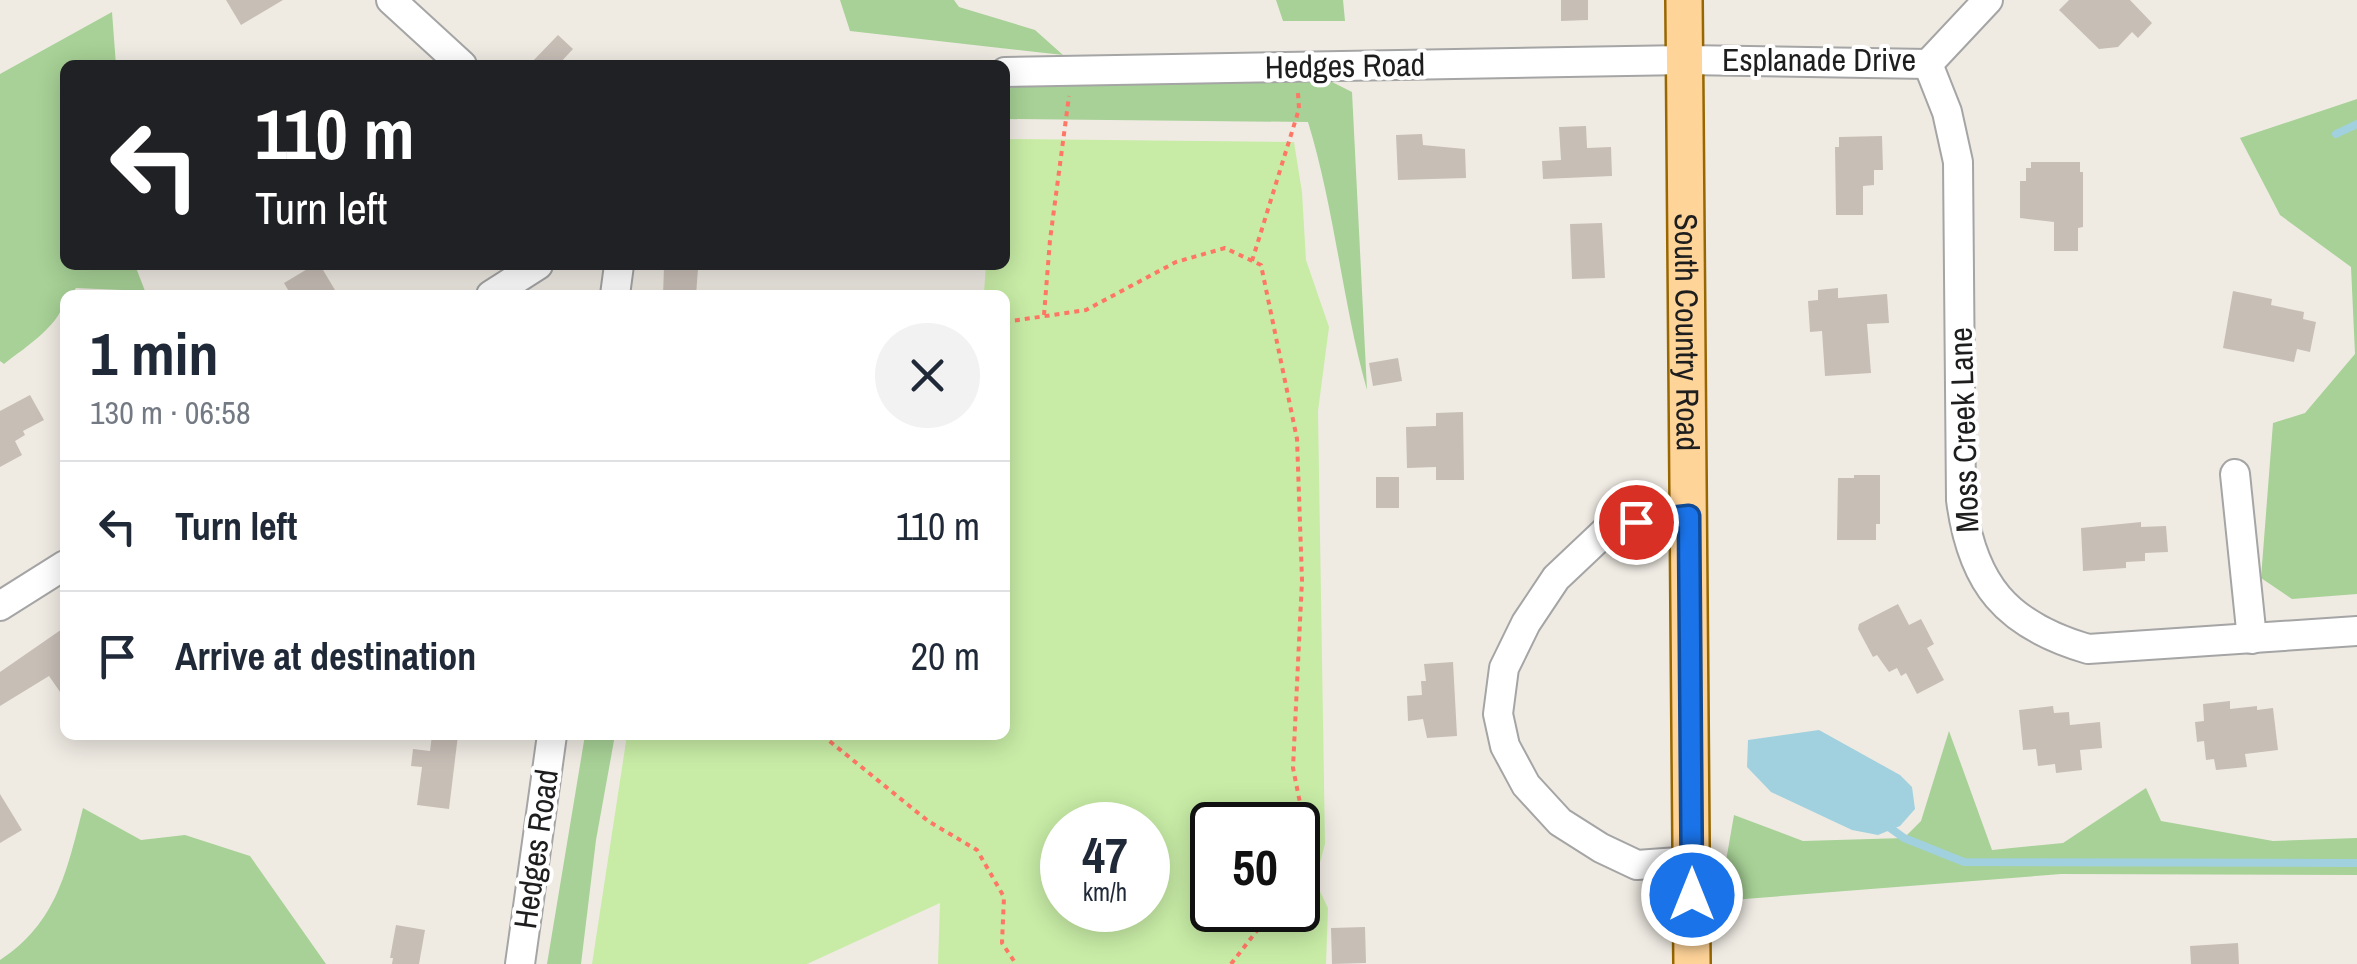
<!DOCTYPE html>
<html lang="en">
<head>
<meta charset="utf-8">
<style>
	body { margin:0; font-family:"Archivo Narrow",sans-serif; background:#f2f2f3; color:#1f2937; height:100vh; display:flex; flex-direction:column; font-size:38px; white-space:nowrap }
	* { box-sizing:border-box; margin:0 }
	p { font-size:32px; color:#747a83 }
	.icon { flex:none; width:55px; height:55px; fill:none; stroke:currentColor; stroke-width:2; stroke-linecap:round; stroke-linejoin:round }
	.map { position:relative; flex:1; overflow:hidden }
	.panel { position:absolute; left:60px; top:290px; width:950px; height:450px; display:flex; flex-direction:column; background:#fff; border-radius:15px; box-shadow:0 5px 25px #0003 }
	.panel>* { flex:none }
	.top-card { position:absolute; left:60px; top:60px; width:950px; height:210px; border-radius:15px; box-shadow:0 5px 25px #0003; background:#202124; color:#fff; overflow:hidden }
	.speed { position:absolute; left:1040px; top:802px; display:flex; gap:20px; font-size:50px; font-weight:700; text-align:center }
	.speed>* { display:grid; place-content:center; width:130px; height:130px; border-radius:50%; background:#fff; box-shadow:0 5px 25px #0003; line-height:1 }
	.speed small { font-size:25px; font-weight:400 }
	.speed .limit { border:5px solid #111; border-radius:15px; background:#fff; color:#111 }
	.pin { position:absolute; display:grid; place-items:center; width:85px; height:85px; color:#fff; margin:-42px; border:5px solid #fff; border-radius:50%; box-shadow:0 2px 10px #0007 }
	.me { position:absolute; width:110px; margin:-55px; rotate:0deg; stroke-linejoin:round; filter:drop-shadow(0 0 8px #0008) }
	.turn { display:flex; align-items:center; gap:35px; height:210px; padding:0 30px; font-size:45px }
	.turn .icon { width:130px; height:130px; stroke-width:2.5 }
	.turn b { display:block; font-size:70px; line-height:85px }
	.round { display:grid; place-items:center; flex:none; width:105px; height:105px; border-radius:52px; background:#f2f2f3 }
	.overview { display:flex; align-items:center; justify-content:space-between; height:170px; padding:0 30px }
	h1 { font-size:60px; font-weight:800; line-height:75px }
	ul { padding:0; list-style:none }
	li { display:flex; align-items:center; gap:30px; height:130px; padding:0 30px; border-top:2px solid #e0e1e3 }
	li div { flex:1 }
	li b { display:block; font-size:38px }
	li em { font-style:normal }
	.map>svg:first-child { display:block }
	.grass { fill:#c8eca6; fill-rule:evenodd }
	.forest { fill:#a7d196 }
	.water { fill:#a1d1df }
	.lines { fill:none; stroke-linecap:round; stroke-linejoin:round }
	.stream { stroke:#a1d1df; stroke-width:8 }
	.building { fill:#c7beb6 }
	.minor-casing { stroke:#a5a5a5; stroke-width:32 }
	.major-casing { stroke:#986700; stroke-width:40 }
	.path { stroke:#ff7665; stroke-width:4; stroke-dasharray:5 5; stroke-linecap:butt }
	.minor { stroke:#fff; stroke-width:28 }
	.major { stroke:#ffd499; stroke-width:35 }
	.route-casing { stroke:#114b97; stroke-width:25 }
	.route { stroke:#1a73e8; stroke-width:18 }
	.labels { text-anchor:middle; stroke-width:8; stroke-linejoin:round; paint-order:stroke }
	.street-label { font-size:32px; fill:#1e1e1e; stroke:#fff }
</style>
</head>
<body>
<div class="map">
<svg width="2357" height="964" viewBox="0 0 2357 964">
	<rect width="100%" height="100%" fill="#efebe3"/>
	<path class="grass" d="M 1005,139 L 1294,142 L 1302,192 L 1306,260 L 1329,327 L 1318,411 L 1325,844 L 1315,881 L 1328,908 L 1326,964 L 938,964 L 940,903 L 807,964 L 592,964 L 627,735 L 1005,735 L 1005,295 L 946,295 L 984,292 L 986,265 L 1005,265 ZM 1062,825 L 1148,825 L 1148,910 L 1062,910 ZM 1212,825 L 1298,825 L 1298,910 L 1212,910 Z"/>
	<g class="forest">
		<polygon points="840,0 954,0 959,7 1035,30 1063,55 850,31"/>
		<polygon points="1276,0 1343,0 1345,21 1283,21"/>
		<path d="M 112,12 L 116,65 L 65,65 L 65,265 L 135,265 L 145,291 L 76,288 L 71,295 L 65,295 C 64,324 25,347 4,364 L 0,361 L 0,74 Z"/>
		<path d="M 1332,82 L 1352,92 L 1367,390 C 1342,301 1335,210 1308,122 L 1005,119 L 1005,89 L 1042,83 Z"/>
		<polygon points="2357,99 2357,594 2292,599 2261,578 2273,423 2305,413 2355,354 2351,267 2280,215 2240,138"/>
		<polygon points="1949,731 1992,850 2063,843 2146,788 2161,821 2273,841 2357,838 2357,875 2061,874 1719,901 1734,815 1803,841 1904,838 1921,821"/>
		<polygon points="585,735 615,735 596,840 581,964 547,964"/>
		<path d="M 83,808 L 141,840 L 185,835 L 250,856 L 326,964 L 0,964 L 0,960 C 57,923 67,870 83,808 Z"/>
	</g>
	<polygon class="water" points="1819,730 1900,775 1912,787 1915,809 1900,826 1878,835 1852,830 1771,792 1747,767 1748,740"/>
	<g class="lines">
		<g class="stream">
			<polyline points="2336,134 2357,124"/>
			<polyline points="1886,825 1904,838 1964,862 2357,863"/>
		</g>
	</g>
	<g class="building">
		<polygon points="226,0 283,0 241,25"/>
		<polygon points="1561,0 1588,0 1588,20 1561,21"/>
		<polygon points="2069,0 2130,0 2152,23 2138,38 2132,32 2118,47 2099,49 2059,10"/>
		<polygon points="558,35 573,49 558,65 529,65"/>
		<polygon points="1586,126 1587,148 1611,147 1612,176 1543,179 1542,161 1561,160 1559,127"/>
		<polygon points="1422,134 1423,145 1465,149 1466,178 1398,180 1396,135"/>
		<polygon points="1882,136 1883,170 1874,170 1874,185 1863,186 1863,215 1836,215 1835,147 1839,147 1839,137"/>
		<polygon points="2031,162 2080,162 2080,172 2083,172 2083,227 2078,228 2078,251 2054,251 2054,222 2020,218 2020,181 2026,181 2026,168 2031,168"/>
		<polygon points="1602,223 1605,278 1572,279 1570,224"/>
		<polygon points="314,265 320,265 338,295 291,295 284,283"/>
		<polygon points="664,267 698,269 696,295 663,295"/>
		<polygon points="1838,288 1838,298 1887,294 1889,323 1867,324 1871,373 1825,376 1822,331 1810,332 1808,301 1818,300 1818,290"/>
		<polygon points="2233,291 2272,299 2271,305 2304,312 2303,319 2316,322 2310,352 2297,349 2294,362 2223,348"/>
		<polygon points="1398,358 1402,381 1373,386 1369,363"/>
		<polygon points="30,395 44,420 23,431 25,435 15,441 22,455 0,467 0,411"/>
		<polygon points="1463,412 1464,480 1436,480 1436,467 1407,468 1406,427 1436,426 1436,413"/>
		<polygon points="1854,475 1880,475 1880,524 1876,524 1876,540 1837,540 1838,478 1854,478"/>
		<rect x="1376" y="477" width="23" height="31"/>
		<polygon points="2141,522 2141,527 2166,526 2168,552 2145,553 2145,561 2126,562 2126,568 2083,571 2081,528"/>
		<polygon points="1898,604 1909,625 1921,619 1934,644 1927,648 1944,680 1917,694 1906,673 1901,676 1897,668 1889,672 1877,655 1873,657 1858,629 1859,624"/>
		<polygon points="65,627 65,699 49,676 0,706 0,672"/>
		<polygon points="1453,662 1457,736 1427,738 1423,719 1408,721 1407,696 1422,695 1421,681 1426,681 1424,664"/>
		<polygon points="2230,701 2230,709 2257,706 2257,710 2273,708 2278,750 2245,754 2247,767 2216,770 2214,759 2206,760 2204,741 2197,742 2195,722 2204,721 2203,704"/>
		<polygon points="2053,706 2054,713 2069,712 2070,725 2100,722 2102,748 2080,750 2082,770 2056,773 2055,764 2038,766 2036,749 2023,750 2019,710"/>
		<polygon points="432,735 458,735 449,809 417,805 422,767 411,766 413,749 430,751"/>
		<polygon points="0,794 22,830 0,843"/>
		<polygon points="396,925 425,930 419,964 392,964 393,958 390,958"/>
		<polygon points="1365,927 1366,963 1332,964 1331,928"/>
		<polygon points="2238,943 2239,964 2191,964 2190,946"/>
	</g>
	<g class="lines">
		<defs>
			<g id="minor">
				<polyline points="391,0 462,65"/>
				<path d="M 1928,64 L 1947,112 L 1958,162 L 1961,500 C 1972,584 2006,625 2088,649 L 2357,631"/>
				<polyline points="1005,72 1685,60 1928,64 1988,0"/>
				<polyline points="491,295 538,265"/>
				<polyline points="615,295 619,265"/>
				<polyline points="2235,474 2252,639"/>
				<polyline points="1689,516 1610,527 1556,578 1526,623 1504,668 1498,714 1505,746 1526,785 1560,822 1601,848 1637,865 1692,861"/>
				<polyline points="0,606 65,565"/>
				<polyline points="520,964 552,735"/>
			</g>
			<g id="major">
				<path id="s1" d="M 1684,0 L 1692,964"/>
			</g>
		</defs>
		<use href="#minor" class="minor-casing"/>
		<use href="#major" class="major-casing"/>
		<g class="path">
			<polyline points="1252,261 1299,109 1298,93"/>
			<polyline points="1044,315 1050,240 1069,96"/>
			<polyline points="1005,322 1086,310 1176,262 1225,248 1261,265 1297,439 1302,580 1293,768 1305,828 1298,866"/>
			<polyline points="822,735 928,821 977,850 1004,897 1002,943 1016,964"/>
			<polyline points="1231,964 1273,910"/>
		</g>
		<use href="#minor" class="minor"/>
		<use href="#major" class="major"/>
	</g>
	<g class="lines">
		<defs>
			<polyline id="route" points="1636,522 1689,516 1692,895"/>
		</defs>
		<use href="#route" class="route-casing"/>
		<use href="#route" class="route"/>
	</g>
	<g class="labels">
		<g class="street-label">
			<text x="1819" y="71">Esplanade Drive</text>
			<text transform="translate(1345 66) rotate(-1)" y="11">Hedges Road</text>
			<text dy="11" stroke="none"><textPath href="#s1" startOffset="332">South Country Road</textPath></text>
			<text transform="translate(1964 430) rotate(-92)" y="11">Moss Creek Lane</text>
			<text transform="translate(536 849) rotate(-82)" y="11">Hedges Road</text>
		</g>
	</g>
</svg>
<div class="speed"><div>47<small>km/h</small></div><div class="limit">50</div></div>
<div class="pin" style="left:1636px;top:522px;background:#d93025"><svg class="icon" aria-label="arrive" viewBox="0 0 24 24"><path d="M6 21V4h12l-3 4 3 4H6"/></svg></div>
<svg class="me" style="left:1692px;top:895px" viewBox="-20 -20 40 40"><circle r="17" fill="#1a73e8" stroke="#fff" stroke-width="3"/><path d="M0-11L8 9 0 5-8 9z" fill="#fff"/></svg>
<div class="top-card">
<div class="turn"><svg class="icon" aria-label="left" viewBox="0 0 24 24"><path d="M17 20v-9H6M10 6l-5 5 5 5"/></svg><div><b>110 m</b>Turn left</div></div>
</div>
<section class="panel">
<div class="overview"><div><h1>1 min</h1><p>130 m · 06:58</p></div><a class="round"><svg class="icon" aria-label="close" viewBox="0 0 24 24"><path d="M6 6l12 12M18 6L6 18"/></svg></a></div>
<ul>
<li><svg class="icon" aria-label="left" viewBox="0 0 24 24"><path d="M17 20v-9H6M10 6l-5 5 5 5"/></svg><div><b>Turn left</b></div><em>110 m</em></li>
<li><svg class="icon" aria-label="arrive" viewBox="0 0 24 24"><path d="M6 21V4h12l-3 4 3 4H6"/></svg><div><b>Arrive at destination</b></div><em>20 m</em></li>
</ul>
</section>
</div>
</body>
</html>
